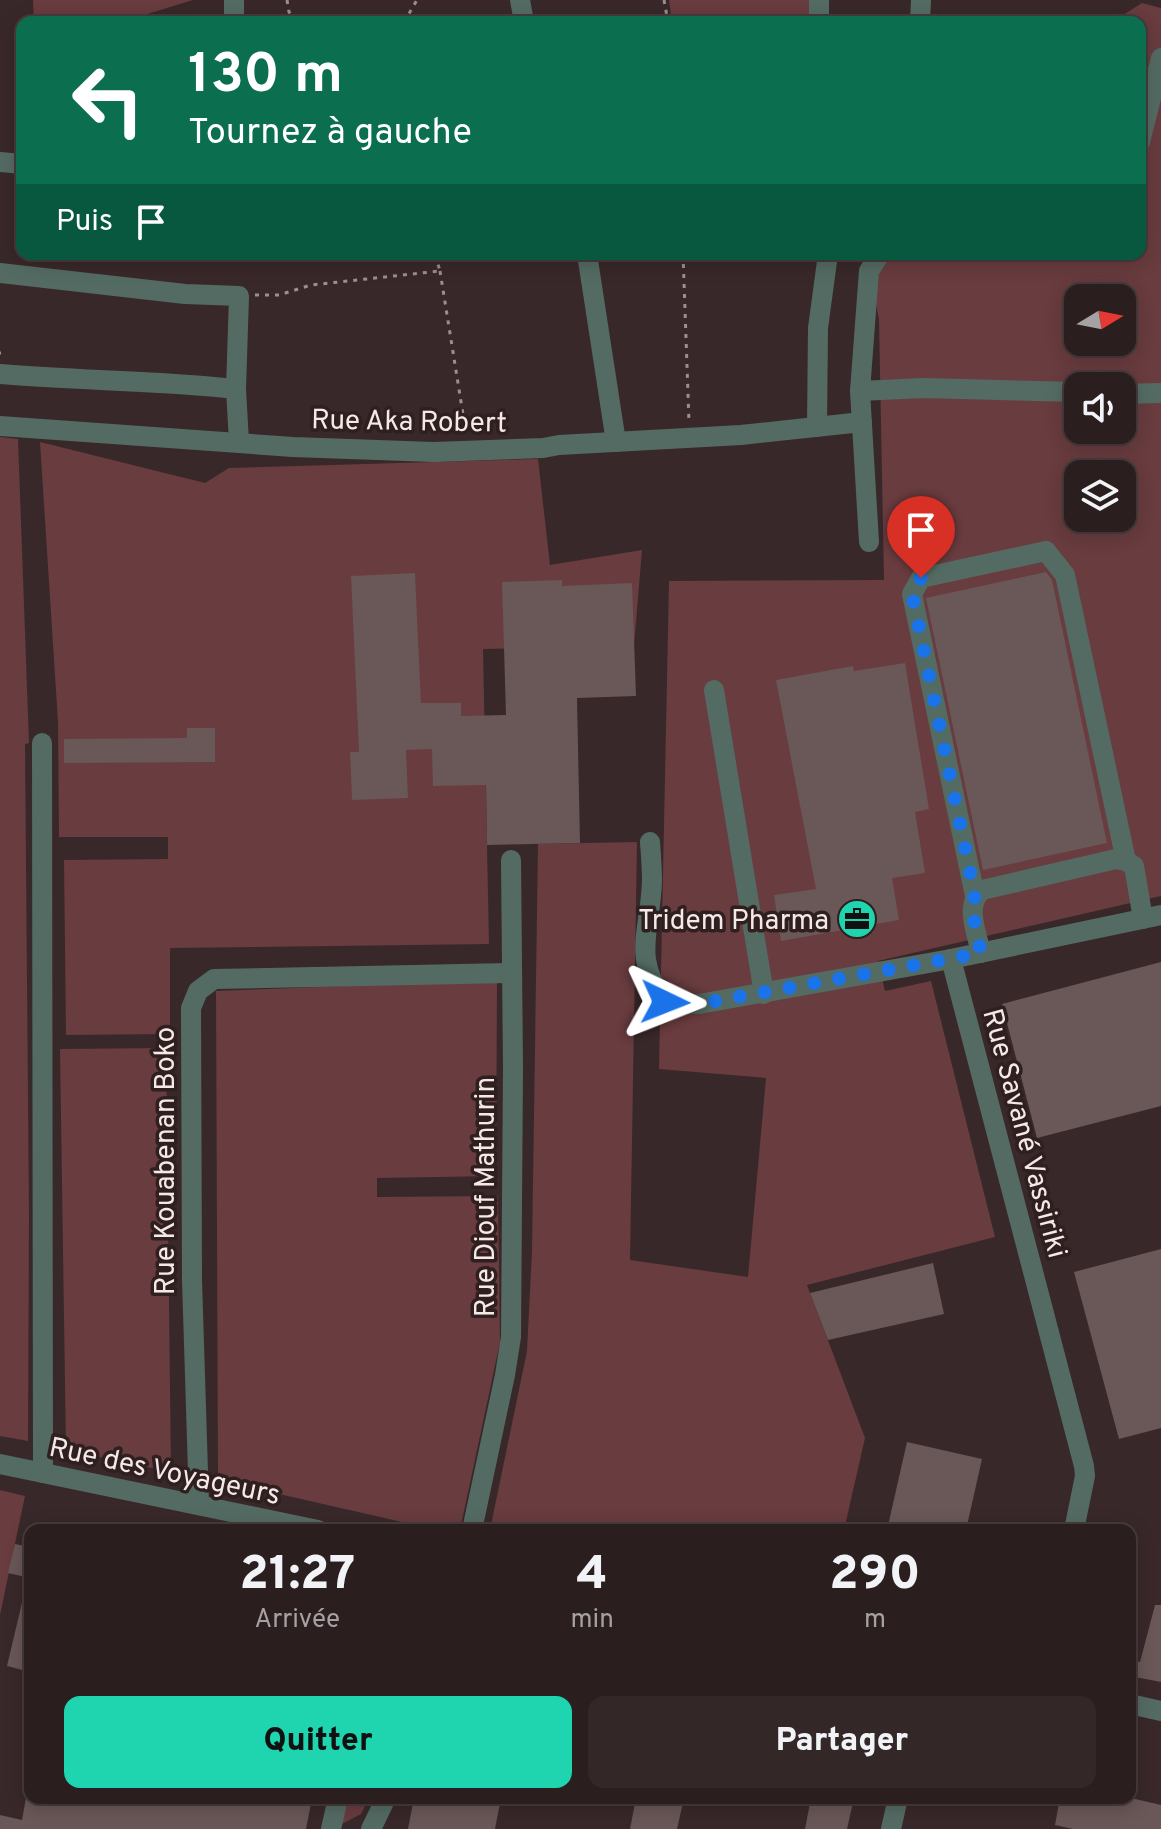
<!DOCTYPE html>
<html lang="fr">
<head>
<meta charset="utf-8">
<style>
	body { margin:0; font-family:Overpass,sans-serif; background:#332728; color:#f1f3f6; height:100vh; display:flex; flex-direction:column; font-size:30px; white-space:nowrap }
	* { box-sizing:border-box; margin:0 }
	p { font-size:26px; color:#a6a2a4 }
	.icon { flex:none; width:44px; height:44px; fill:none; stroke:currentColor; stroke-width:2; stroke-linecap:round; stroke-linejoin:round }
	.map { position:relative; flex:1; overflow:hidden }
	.drawer { position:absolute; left:24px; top:1524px; width:1112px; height:280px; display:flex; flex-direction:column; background:#2b1e1f; border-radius:16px; box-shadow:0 4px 20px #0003,0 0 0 2px #473c3d }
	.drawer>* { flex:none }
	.guide { position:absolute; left:16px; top:16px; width:1130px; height:244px; border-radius:16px; box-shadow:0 4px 20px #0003,0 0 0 2px #473c3d; background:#0b6e4f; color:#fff; overflow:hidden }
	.needle { width:52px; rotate:80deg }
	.fabs { position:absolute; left:1064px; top:284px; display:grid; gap:16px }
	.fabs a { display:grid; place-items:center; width:72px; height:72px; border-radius:16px; background:#2b1e1f; box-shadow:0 4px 20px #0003,0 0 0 2px #473c3d; font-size:40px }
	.pin { position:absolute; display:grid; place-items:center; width:68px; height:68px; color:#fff; margin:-82px -34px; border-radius:50% 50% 50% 0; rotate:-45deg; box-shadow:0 0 8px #0007 }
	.pin .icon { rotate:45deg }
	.me { position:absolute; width:88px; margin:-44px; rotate:92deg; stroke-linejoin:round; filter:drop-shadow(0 0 6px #0008) }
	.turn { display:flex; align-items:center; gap:28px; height:168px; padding:0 40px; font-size:36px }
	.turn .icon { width:104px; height:104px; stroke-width:2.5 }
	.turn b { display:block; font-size:56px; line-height:68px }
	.then { display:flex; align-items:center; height:76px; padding:0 40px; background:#0003; gap:16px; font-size:30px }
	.eta { display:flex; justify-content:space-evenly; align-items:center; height:136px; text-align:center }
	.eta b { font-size:48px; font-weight:800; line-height:56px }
	.cta { display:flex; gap:16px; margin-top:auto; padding:16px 40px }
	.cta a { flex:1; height:92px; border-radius:16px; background:#1ed5b0; color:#111; font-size:32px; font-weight:800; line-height:92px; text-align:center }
	.cta a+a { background:#332728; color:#f1f3f6 }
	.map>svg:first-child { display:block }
	.green { fill:#693c3f; fill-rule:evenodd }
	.building { fill:#6a5757 }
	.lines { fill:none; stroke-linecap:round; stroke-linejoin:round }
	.path { stroke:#9d8f90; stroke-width:3; stroke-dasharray:4 6; stroke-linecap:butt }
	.minor { stroke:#546b64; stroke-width:20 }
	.route { stroke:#1a73e8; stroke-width:14; stroke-dasharray:0 25.2 }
	.labels { text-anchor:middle; stroke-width:7; stroke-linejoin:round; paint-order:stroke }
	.street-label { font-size:28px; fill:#f4e8e9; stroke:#2f1f1f }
	.poi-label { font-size:28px; fill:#f4e8e9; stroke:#2f1f1f; text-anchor:end }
</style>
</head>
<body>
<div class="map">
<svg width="1161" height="1829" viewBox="0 0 1161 1829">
	<rect width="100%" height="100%" fill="#392829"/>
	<g class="green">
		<polygon points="33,0 193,0 121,22 34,22"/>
		<polygon points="669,0 812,0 813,22 672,22"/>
		<path d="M 1142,3 L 1161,8 L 1161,896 L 878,961 L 885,991 L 931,981 L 995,1237 L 807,1285 L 865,1438 L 844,1530 L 490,1530 L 527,1351 L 532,1251 L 538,844 L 637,842 L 630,1260 L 748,1277 L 766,1078 L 659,1069 L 669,581 L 884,580 L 879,319 L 866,254 L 1140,254 L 1140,22 L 1112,22 ZM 1078,298 L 1122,298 L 1122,342 L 1078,342 ZM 1078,386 L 1122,386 L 1122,430 L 1078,430 ZM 1078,474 L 1122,474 L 1122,518 L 1078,518 Z"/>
		<polygon points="0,437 18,439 29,743 25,744 29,1217 28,1441 0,1436"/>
		<polygon points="40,442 205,483 229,468 538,459 550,565 642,550 634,646 483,649 489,944 170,948 170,1034 66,1035 64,860 168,859 168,837 59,837 58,722"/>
		<polygon points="497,980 496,1176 377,1178 377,1197 498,1196 500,1342 460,1530 437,1530 218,1480 216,991"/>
		<polygon points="166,1048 171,1472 66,1450 60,1049"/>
		<polygon points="0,1490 25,1496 0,1615"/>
		<polygon points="359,1802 367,1802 361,1814 342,1824 345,1804 356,1805"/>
	</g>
	<g class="building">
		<polygon points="1046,572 1052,580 1107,843 983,870 926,598"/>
		<polygon points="415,573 421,703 461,703 461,716 506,715 502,582 562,580 562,586 632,583 636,696 577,698 580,843 487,845 486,785 433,786 432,749 406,750 408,798 352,800 350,752 359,752 351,576"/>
		<polygon points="905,663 929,809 915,812 925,873 892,878 899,920 781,941 774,895 816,889 776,680 853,666 854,671"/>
		<polygon points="187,728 215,728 215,762 64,763 64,739 187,738"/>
		<polygon points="1161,962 1161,1106 1037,1138 1002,1004"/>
		<polygon points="1161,1249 1161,1428 1119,1439 1074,1272"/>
		<polygon points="933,1263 944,1314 828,1340 810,1293"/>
		<polygon points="907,1442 982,1459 966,1530 887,1530"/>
		<polygon points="15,1544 30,1547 30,1578 8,1573"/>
		<polygon points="25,1590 30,1590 30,1672 7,1666"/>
		<polygon points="1155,1605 1161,1605 1161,1682 1130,1676 1132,1661 1140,1662"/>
		<polygon points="26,1798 138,1798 166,1804 167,1798 312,1798 306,1829 0,1829 0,1815 22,1820"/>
		<polygon points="414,1798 501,1798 495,1829 408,1829"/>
		<polygon points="636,1798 684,1798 677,1829 630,1829"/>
		<polygon points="811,1798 854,1798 847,1829 805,1829"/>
		<polygon points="1060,1798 1131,1798 1161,1805 1161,1829 1073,1829 1055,1825"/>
	</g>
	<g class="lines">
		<g class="path">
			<polyline points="287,0 289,12 297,22"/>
			<polyline points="664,0 668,22"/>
			<polyline points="404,22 417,0"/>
			<polyline points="683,254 689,422"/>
			<polyline points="440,271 466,433"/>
			<polyline points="255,295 279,295 311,285 440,271 435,254"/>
			<polyline points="0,353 1,353"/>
		</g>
		<g class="minor">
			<polyline points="520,0 524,22"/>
			<polyline points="819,0 819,22"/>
			<polyline points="234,22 234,0"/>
			<polyline points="920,22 921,0"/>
			<polyline points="1140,142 1161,58"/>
			<polyline points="0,162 22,164"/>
			<polyline points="587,254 616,442"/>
			<polyline points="0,273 185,294 239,296 236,389 239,442"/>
			<path d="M 0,374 C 79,381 157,380 236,389"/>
			<polyline points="860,391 923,388 1078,392"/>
			<polyline points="1122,394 1161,393"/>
			<polyline points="0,426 293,447 434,452 543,448 559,445 741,435 862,422"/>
			<polyline points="817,427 818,328 828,254"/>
			<polyline points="869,542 860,391 869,271 880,254"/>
			<polyline points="714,690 764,994"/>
			<polyline points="42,743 43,1473"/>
			<path d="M 650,842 C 651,855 652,868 652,880 C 651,930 631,957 665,1002 L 699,1004 L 951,959"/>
			<polyline points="975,896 912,594 921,578 1046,551 1065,575 1126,861"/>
			<path d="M 981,953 C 977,933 964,905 982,890 L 1116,859 L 1126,861 L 1134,866 L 1143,919"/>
			<polyline points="0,1464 318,1530"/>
			<polyline points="199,1504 192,1280 191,1008 198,991 214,979 510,973"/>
			<polyline points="472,1530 505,1375 511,1337 513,1068 511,860"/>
			<polyline points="1074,1530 1085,1476 1084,1466 951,959 1161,915"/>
			<polyline points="1130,1704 1161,1711"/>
			<polyline points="331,1829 338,1798"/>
			<polyline points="371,1829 386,1798"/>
			<polyline points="891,1829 898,1798"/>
		</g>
	</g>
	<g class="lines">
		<polyline class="route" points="665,1002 699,1004 981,953 971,905 975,896 912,594 921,578"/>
	</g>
	<defs>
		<symbol id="office-disc" viewBox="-11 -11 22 22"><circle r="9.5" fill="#1ed5b0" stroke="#2f1f1f"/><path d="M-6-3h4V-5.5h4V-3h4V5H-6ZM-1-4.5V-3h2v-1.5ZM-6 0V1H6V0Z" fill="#111"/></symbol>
	</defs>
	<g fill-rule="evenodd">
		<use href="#office-disc" x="835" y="897" width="44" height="44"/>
	</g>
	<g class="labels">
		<g class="street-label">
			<text transform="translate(409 420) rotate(1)" y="10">Rue Aka Robert</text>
			<text transform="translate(1026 1133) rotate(75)" y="10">Rue Savané Vassiriki</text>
			<text transform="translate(164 1161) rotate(-90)" y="10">Rue Kouabenan Boko</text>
			<text transform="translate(484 1197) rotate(-90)" y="10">Rue Diouf Mathurin</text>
			<text transform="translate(165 1470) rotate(12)" y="10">Rue des Voyageurs</text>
		</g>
		<g class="poi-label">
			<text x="829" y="929">Tridem Pharma</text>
		</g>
	</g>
</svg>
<div class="fabs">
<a><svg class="needle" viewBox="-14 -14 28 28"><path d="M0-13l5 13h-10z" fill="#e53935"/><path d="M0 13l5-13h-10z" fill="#a6a2a4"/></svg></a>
<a><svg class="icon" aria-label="sound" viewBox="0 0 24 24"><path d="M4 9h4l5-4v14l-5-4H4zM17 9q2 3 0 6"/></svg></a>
<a><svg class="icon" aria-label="layers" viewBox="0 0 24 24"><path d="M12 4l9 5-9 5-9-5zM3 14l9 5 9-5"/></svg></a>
</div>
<div class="pin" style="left:921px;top:578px;background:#d93025"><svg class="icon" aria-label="arrive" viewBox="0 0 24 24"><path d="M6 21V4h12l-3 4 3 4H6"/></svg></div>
<svg class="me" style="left:665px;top:1002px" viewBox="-20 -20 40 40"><path d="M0-17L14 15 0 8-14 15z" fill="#1a73e8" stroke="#fff" stroke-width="4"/></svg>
<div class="guide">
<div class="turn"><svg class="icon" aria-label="left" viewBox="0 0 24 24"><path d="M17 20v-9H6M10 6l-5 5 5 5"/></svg><div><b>130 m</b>Tournez à gauche</div></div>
<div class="then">Puis<svg class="icon" aria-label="arrive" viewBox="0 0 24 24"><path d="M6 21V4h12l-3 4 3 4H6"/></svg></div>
</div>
<section class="drawer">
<div class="eta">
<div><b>21:27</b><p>Arrivée</p></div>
<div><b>4</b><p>min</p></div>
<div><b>290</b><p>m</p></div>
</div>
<div class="cta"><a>Quitter</a><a>Partager</a></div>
</section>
</div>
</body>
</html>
